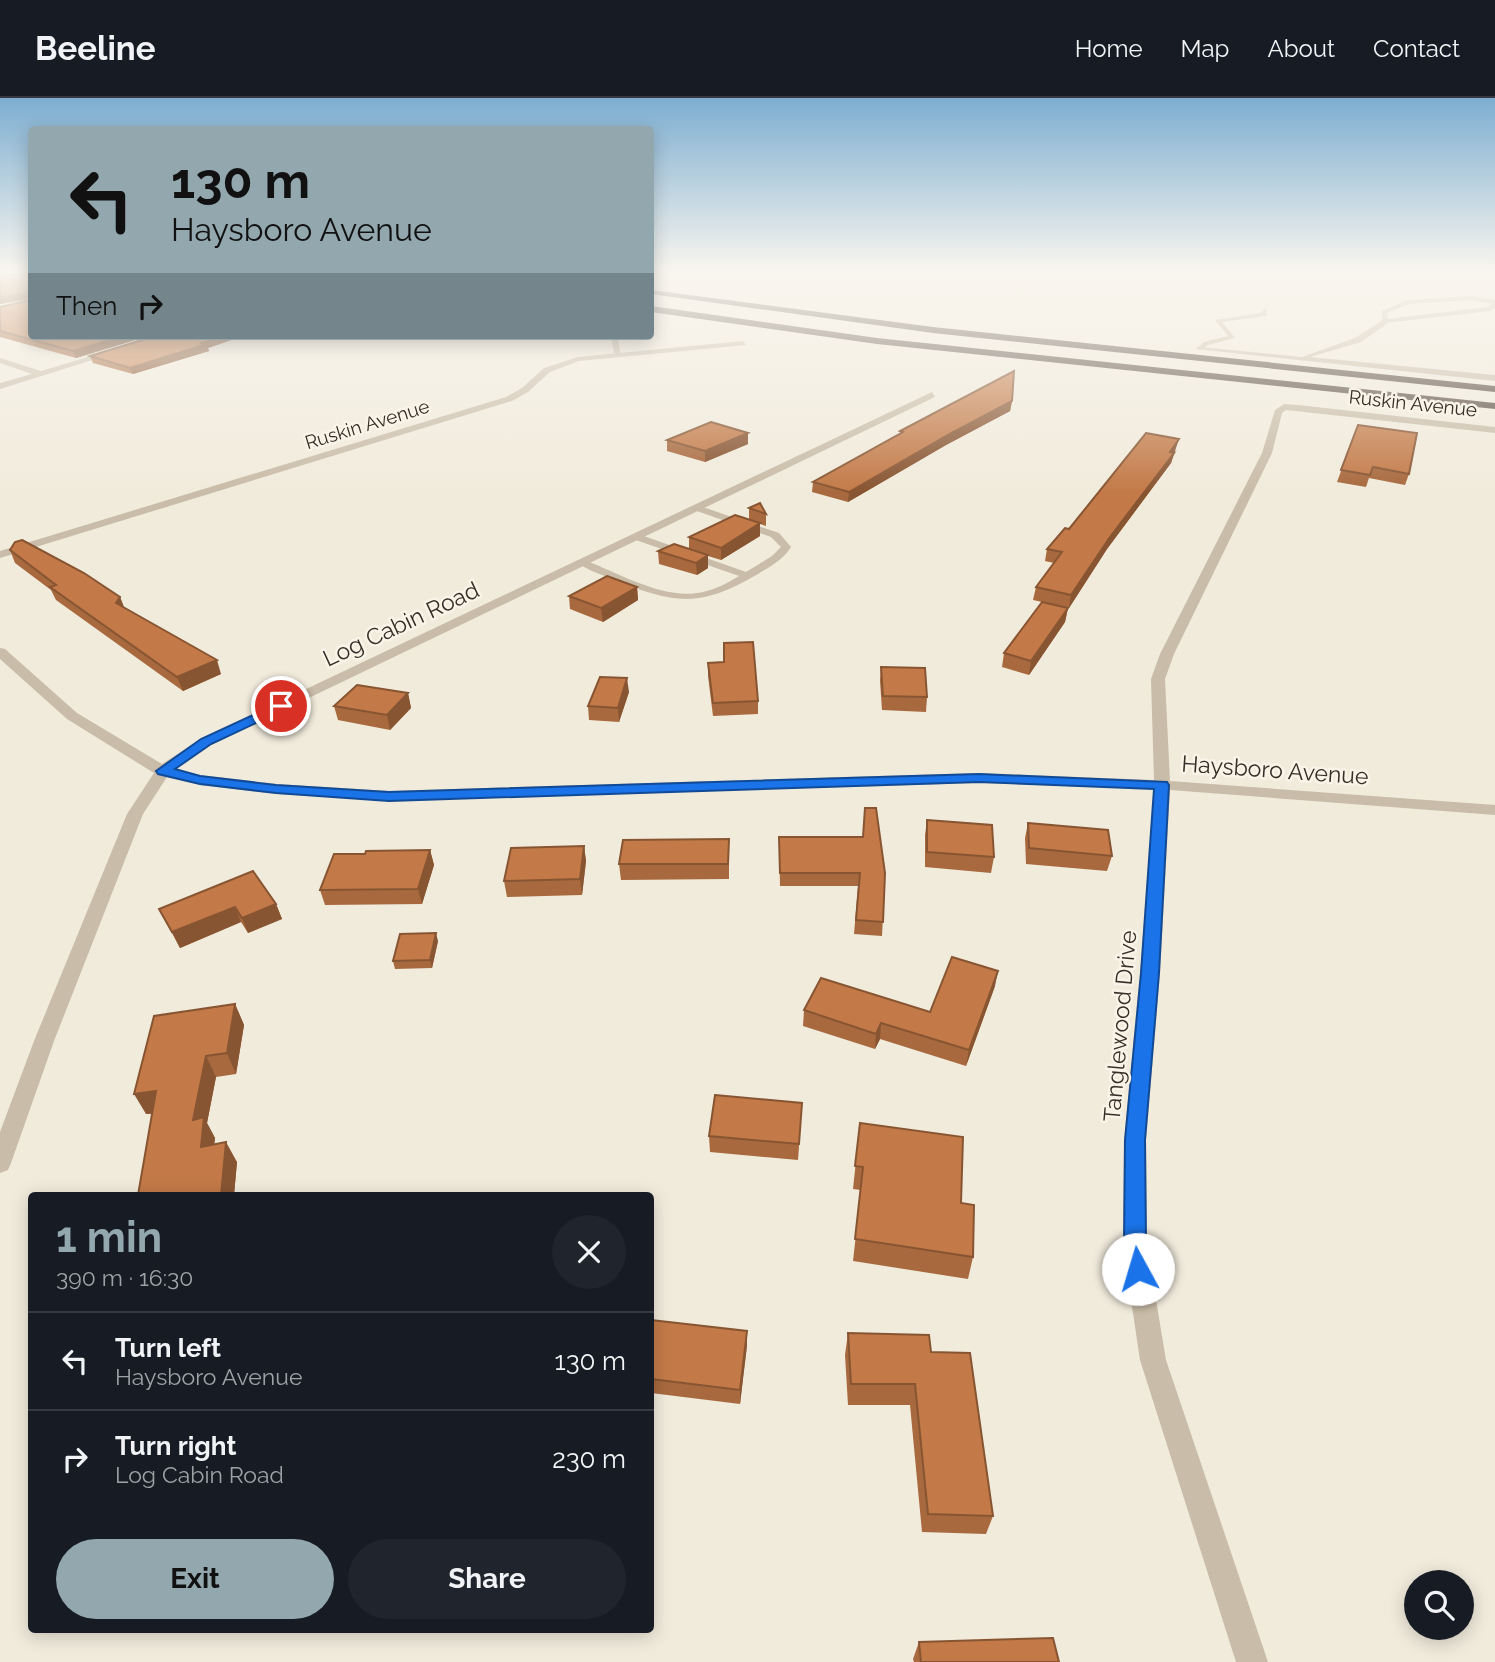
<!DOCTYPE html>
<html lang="en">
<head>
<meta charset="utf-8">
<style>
	body { margin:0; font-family:Raleway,sans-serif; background:#20242c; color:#f1f3f6; height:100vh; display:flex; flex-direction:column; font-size:26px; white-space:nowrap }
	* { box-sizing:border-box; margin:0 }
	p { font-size:23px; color:#9ea1a6 }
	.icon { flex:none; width:38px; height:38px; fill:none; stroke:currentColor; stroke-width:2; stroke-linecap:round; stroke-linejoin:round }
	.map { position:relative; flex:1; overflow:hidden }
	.side { position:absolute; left:28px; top:1094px; width:626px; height:441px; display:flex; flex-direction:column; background:#171b24; border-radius:7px; box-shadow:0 4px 18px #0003 }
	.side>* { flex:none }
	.top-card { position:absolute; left:28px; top:28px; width:626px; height:214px; border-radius:7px; box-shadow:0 4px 18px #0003; background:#92a7ae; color:#111; overflow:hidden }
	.controls { position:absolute; left:1404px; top:1472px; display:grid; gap:14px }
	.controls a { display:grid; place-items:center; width:70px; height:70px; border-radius:50%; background:#171b24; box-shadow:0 4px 18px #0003; font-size:35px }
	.pin { position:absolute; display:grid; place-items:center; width:60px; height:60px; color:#fff; margin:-30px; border:4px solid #fff; border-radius:50%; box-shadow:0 2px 7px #0007 }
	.me { position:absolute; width:77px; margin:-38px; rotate:354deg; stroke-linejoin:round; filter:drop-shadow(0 0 5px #0008) }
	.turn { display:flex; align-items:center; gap:24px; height:147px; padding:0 28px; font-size:32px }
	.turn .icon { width:91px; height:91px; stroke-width:2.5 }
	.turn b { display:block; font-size:49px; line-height:60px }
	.then { display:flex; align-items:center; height:66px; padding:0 28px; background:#0003; gap:14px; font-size:26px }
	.round { display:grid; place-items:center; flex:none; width:74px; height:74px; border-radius:37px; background:#20242c }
	.headline { display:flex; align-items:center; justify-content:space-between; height:119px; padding:0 28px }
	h1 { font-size:42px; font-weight:700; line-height:52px; color:#92a7ae }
	.button { display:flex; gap:14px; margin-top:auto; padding:14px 28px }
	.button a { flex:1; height:80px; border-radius:42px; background:#92a7ae; color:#111; font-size:28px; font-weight:700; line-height:80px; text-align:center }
	.button a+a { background:#20242c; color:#f1f3f6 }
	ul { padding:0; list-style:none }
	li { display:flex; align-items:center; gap:21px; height:98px; padding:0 28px; border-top:2px solid #363941 }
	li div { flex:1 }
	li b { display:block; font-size:26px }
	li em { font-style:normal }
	header { display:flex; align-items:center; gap:42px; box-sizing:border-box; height:98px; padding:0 35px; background:#171b24; border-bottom:2px solid #363941 }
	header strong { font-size:33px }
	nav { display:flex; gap:38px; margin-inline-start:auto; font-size:24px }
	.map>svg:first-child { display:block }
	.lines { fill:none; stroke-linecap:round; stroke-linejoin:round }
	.service { fill:#c9bca8; fill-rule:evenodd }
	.minor { fill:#c9bca8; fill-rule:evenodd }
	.motorway { fill:#574a3f; fill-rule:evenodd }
	.wall { fill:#a8693e }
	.shaded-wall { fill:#885532 }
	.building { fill:#c37a48; stroke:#885532; stroke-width:2 }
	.route { fill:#1a73e8; stroke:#114b97; stroke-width:2 }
	.labels { text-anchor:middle; stroke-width:5; stroke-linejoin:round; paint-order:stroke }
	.far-street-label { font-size:19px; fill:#362f28; stroke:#f9f4e8 }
	.street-label { font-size:23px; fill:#362f28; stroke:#f9f4e8 }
</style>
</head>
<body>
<header>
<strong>Beeline</strong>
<nav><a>Home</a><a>Map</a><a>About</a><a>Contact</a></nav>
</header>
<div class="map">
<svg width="1495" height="1564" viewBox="0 0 1495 1564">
	<rect width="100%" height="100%" fill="#f1ebdc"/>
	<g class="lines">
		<g class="service">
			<path d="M 1472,198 L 1495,202 L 1495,210 L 1490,213 L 1385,225 L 1382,223 L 1382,213 L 1408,202 ZM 1472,202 L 1492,206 L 1488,209 L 1388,221 L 1387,215 L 1409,206 Z"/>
			<polygon points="1264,210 1267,212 1266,218 1222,224 1235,240 1208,247 1202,252 1196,251 1204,244 1228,238 1215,222 1261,215"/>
			<polygon points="611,238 617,238 621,257 614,255"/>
			<path d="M 697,407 L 779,435 L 791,449 C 783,462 771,468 758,476 C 701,509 678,507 617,483 C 604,477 588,473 578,465 L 587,463 C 620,476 666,503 703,494 C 716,491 728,485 739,478 L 633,441 L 633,437 L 641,437 L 746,474 L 772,458 L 781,449 L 771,439 L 694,412 L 692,410 Z"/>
		</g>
		<g class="minor">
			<polygon points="1385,221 1388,225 1361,244 1310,259 1495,277 1495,283 1196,251 1200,249 1302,259 1355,240"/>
			<polygon points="743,243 746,247 579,263 550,274 528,294 512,303 0,460 0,453 506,299 522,290 544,270 578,259"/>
			<polygon points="111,252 118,254 0,291 0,285 32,276 0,265 0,260 41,273"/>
			<polygon points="932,294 935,299 211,647 176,671 200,677 277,686 389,693 979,675 1154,682 1151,581 1160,556 1262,355 1275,312 1284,306 1298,307 1495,329 1495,335 1286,312 1282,315 1272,355 1174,556 1165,581 1170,683 1495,707 1495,717 1170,692 1160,875 1146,1042 1147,1148 1166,1262 1268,1564 1236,1564 1140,1262 1123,1148 1124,1042 1140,875 1154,691 979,685 389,703 277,696 200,687 167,679 143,716 54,943 11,1065 8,1072 0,1075 0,1034 34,943 127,716 154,675 67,621 0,561 0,550 5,551 77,615 162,666 201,641"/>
		</g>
		<g class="motorway">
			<polygon points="651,192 933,229 1495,288 1495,294 933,235 651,196"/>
			<polygon points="651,208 877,240 1495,305 1495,311 877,246 651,214"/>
		</g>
	</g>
	<g class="wall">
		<polygon points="30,176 32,238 148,238 76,260 0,239 0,209 30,202 30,201 0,206 0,178"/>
		<polygon points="155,238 243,238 208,250 209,253 133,276 93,265 90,258"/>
		<polygon points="1012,303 1010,313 946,347 848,404 812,394 813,384 900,335 900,333"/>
		<polygon points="1358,327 1409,376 1405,387 1369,380 1366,389 1337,384"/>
		<polygon points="667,342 748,346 705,364 667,353"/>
		<polygon points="1177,352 1174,356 1171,365 1107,451 1069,510 1033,502 1036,489 1054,465 1045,463 1047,451 1069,431"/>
		<polygon points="749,410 766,416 766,428 760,426 760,438 721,462 708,458 708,470 697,477 659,466 658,453 689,451 689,439 749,422"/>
		<polygon points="10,452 120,499 124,509 221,576 183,593 56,502 51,492 15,465"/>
		<polygon points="637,489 638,502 603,524 570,511 569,498"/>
		<polygon points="1068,510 1065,524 1029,577 1002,569 1004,555"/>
		<polygon points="708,565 758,603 758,616 713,618 708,578"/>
		<polygon points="881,569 927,599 926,614 882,612 880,583"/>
		<polygon points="629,594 619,624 589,622 588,608"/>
		<polygon points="408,595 411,610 390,632 338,622 334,608"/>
		<polygon points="927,722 994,759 991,775 925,769 925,737"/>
		<polygon points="1028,725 1112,758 1107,773 1026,766 1025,740"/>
		<polygon points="779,739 885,775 882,838 854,836 858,788 780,788"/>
		<polygon points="729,741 729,781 621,782 619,766"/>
		<polygon points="584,748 586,763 582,797 507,799 504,783"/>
		<polygon points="430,752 434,767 422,806 325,807 320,792 365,756"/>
		<polygon points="276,806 282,821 248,835 241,824 180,850 159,811"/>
		<polygon points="438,843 432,870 395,871 393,863"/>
		<polygon points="995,888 966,968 880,941 875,951 803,928 804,912 930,914"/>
		<polygon points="235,906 244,927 236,976 216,979 207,1025 215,1040 214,1046 237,1064 234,1097 138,1097 152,1016 146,1016"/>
		<polygon points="801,1021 798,1062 710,1054 709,1038"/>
		<polygon points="860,1025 973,1159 968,1181 853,1163 861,1092 853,1091"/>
		<polygon points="651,1222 747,1233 747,1247 740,1306 651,1295"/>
		<polygon points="848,1235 931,1254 993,1418 986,1436 922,1434 910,1307 848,1307 845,1257"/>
		<polygon points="919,1544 1059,1564 914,1564 913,1561"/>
	</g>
	<g class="shaded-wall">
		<polygon points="31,194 32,200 0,206 0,200"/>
		<polygon points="124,238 148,238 76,260 73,253"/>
		<polygon points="223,238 243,238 208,250 209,253 133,276 130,270"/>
		<polygon points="1012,303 1010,313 946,347 848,404 849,394 948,337"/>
		<polygon points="748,335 748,346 705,364 705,353"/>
		<polygon points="1179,341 1171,365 1107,451 1069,510 1071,497 1110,439"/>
		<polygon points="760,425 760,438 721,462 721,450"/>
		<polygon points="708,457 708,470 697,477 696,465"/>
		<polygon points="637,489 638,502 603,524 601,510"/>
		<polygon points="120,499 125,512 116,505"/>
		<polygon points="1068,510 1065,524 1029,577 1031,563"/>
		<polygon points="217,562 221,576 183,593 177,579"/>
		<polygon points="627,580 629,594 619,624 618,610"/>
		<polygon points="408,595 411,610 390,632 387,617"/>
		<polygon points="584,748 586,763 582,797 580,781"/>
		<polygon points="430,752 434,767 422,806 418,791"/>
		<polygon points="276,806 282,821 248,835 242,820"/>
		<polygon points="235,809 241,824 180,850 172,834"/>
		<polygon points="436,835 438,843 432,870 430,862"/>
		<polygon points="998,873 995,888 966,968 969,952"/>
		<polygon points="235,906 244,927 236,976 227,955"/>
		<polygon points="881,925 880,941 875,951 876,936"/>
		<polygon points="206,958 216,979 207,1025 215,1040 212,1069 201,1049 193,1022"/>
		<polygon points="156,993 167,1013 146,1016 134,996"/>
		<polygon points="226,1044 237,1064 234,1097 221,1097"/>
		<polygon points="747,1233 747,1247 740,1306 740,1292"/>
	</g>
	<g class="building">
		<polygon points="32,175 32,238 124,238 73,253 0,233 0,209 30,202 31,194 0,200 0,178"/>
		<polygon points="155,238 223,238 202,245 207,246 130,270 90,258"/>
		<polygon points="1014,273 1012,303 948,337 849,394 813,384 903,334 900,333"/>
		<polygon points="711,324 748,335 705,353 667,342"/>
		<polygon points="1358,327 1417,335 1409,376 1373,369 1370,377 1341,372"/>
		<polygon points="1146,335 1179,341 1170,354 1174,355 1110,439 1071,497 1036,489 1062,454 1047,451 1065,430 1069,431"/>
		<polygon points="760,405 766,416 749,410"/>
		<polygon points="735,417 760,425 721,450 689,439"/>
		<polygon points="22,442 84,475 120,499 116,505 217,562 177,579 50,489 56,487 10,452 15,444"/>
		<polygon points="674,446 708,457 696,465 658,453"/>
		<polygon points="607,478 637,489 601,510 569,498"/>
		<polygon points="1042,504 1068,510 1031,563 1004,555"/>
		<polygon points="753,544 758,603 713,605 708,565 724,564 724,545"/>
		<polygon points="881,569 925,570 927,599 883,598"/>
		<polygon points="600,579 627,580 618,610 588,608"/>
		<polygon points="357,587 408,595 387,617 334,608"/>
		<polygon points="865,710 876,710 885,775 883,824 856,822 860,775 780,775 779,739 863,739"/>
		<polygon points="927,722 992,727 994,759 927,754"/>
		<polygon points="1028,725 1108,732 1112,758 1029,750"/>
		<polygon points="729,741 728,766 619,766 623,742"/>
		<polygon points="584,748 580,781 504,783 511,750"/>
		<polygon points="430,752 418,791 320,792 334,756 365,756 366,753"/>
		<polygon points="253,773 276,806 242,820 235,809 172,834 159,811"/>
		<polygon points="436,835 430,862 393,863 400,836"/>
		<polygon points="952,859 998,873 969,952 881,925 876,936 804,912 821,880 930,914"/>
		<polygon points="235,906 227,955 206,958 193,1022 204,1019 201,1049 226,1044 221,1097 138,1097 156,993 134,996 154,918"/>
		<polygon points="715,997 802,1005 799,1046 709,1038"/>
		<polygon points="860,1025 963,1039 961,1105 974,1107 973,1159 855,1141 863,1069 855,1068"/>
		<polygon points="651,1222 747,1233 740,1292 651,1281"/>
		<polygon points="848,1235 929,1237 931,1254 970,1255 993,1418 928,1416 915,1286 851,1286"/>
		<polygon points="1053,1540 1059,1564 921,1564 919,1544"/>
	</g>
	<linearGradient id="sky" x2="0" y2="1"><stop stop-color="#7daed1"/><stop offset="0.44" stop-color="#f9f6ef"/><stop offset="1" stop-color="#f9f6ef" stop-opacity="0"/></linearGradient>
	<rect width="1495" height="394" fill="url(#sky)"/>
	<polygon class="route" points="281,604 288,608 286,611 211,646 175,671 200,678 276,687 389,694 979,676 1167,684 1169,687 1159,875 1145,1042 1146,1148 1150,1171 1146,1178 1138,1181 1130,1178 1124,1148 1125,1042 1141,875 1154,691 979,684 389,703 276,695 200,686 158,676 156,673 201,641"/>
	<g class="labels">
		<g class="far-street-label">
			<text transform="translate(1413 305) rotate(6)" y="7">Ruskin Avenue</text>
			<text transform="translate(367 326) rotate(-17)" y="7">Ruskin Avenue</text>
		</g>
		<g class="street-label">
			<text transform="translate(401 526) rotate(-25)" y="8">Log Cabin Road</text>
			<text transform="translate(1275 672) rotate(4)" y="8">Haysboro Avenue</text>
			<text transform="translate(1120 928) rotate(-85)" y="8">Tanglewood Drive</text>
		</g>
	</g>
</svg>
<div class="controls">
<a><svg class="icon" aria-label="search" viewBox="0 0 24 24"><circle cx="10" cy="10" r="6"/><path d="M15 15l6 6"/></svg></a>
</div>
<div class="pin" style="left:281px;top:608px;background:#d93025"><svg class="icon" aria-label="arrive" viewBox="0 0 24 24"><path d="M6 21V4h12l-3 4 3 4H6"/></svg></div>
<svg class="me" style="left:1138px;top:1171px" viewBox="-20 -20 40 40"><circle r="19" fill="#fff"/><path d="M0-13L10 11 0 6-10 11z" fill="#1a73e8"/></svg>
<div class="top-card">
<div class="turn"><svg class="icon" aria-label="left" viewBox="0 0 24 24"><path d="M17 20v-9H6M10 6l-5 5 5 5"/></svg><div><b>130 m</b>Haysboro Avenue</div></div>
<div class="then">Then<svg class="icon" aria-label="right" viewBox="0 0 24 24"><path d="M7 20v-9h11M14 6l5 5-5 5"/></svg></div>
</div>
<section class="side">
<div class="headline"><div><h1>1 min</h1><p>390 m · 16:30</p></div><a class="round"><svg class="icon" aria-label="close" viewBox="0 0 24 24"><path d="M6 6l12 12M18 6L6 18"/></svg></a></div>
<ul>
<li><svg class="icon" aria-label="left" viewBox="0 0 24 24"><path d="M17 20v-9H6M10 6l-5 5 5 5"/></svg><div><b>Turn left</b><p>Haysboro Avenue</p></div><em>130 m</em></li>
<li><svg class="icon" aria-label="right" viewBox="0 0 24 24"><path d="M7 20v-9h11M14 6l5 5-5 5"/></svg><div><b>Turn right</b><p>Log Cabin Road</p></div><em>230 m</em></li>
</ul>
<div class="button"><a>Exit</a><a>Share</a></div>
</section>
</div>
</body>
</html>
